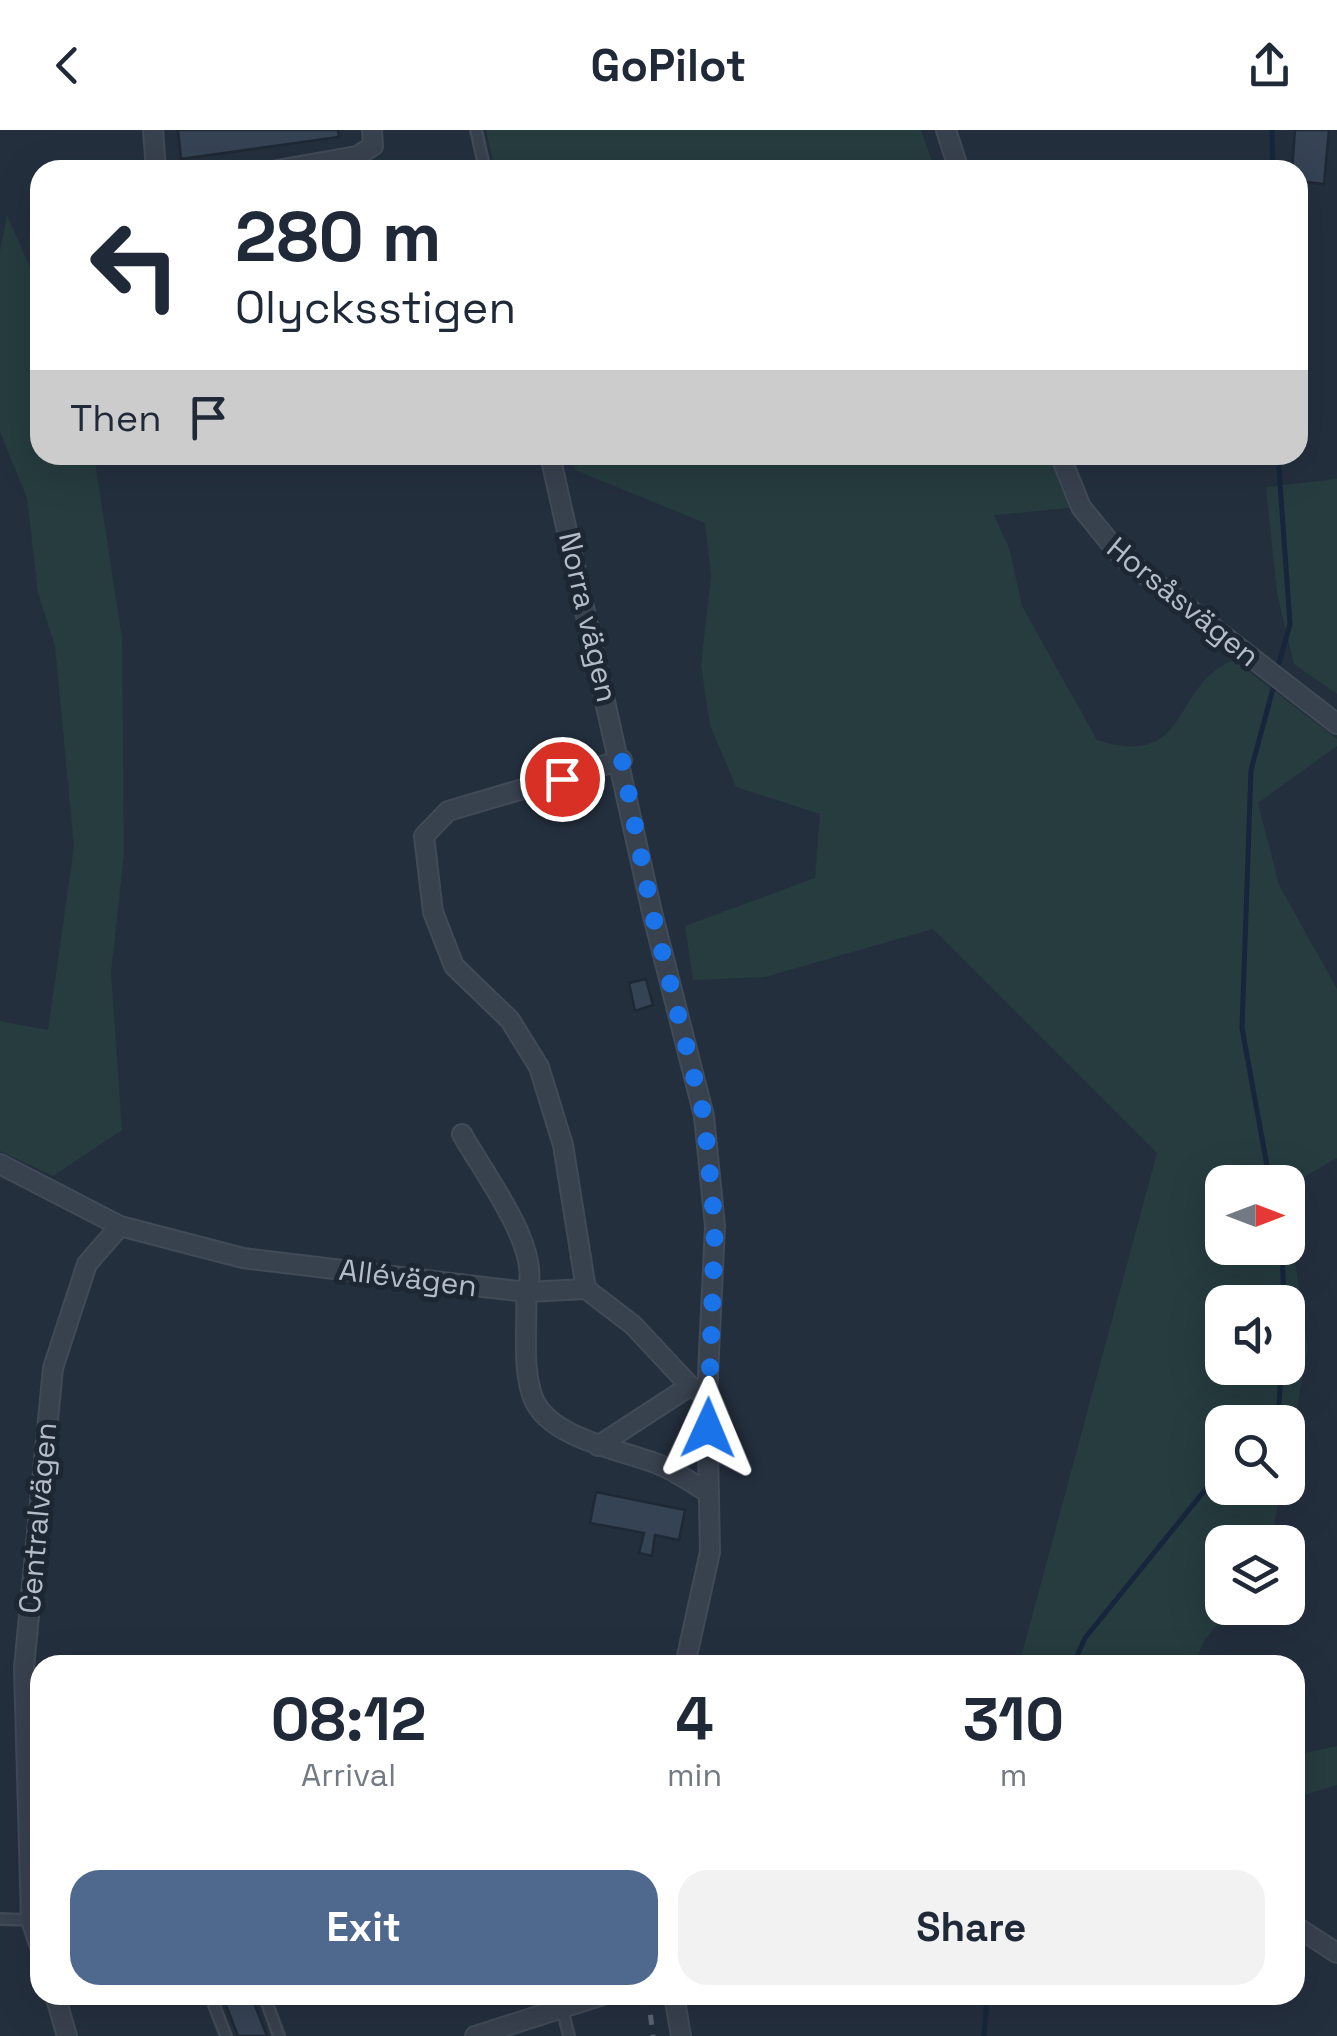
<!DOCTYPE html>
<html lang="en">
<head>
<meta charset="utf-8">
<style>
	body { margin:0; font-family:"Space Grotesk",sans-serif; background:#f2f2f3; color:#1f2937; height:100vh; display:flex; flex-direction:column; font-size:38px; white-space:nowrap }
	* { box-sizing:border-box; margin:0 }
	p { font-size:32px; color:#747a83 }
	.icon { flex:none; width:55px; height:55px; fill:none; stroke:currentColor; stroke-width:2; stroke-linecap:round; stroke-linejoin:round }
	.map { position:relative; flex:1; overflow:hidden }
	.details { position:absolute; left:30px; top:1525px; width:1275px; height:350px; display:flex; flex-direction:column; background:#fff; border-radius:30px; box-shadow:0 10px 40px #0002 }
	.details>* { flex:none }
	.top-card { position:absolute; left:30px; top:30px; width:1278px; height:305px; border-radius:30px; box-shadow:0 10px 40px #0002; background:#fff; color:#1f2937; overflow:hidden }
	.needle { width:65px; rotate:90deg }
	.fabs { position:absolute; left:1205px; top:1035px; display:grid; gap:20px }
	.fabs a { display:grid; place-items:center; width:100px; height:100px; border-radius:20px; background:#fff; box-shadow:0 10px 40px #0002; font-size:50px }
	.pin { position:absolute; display:grid; place-items:center; width:85px; height:85px; color:#fff; margin:-42px; border:5px solid #fff; border-radius:50%; box-shadow:0 2px 10px #0007 }
	.me { position:absolute; width:110px; margin:-55px; rotate:1deg; stroke-linejoin:round; filter:drop-shadow(0 0 8px #0008) }
	.turn { display:flex; align-items:center; gap:35px; height:210px; padding:0 40px; font-size:45px }
	.turn .icon { width:130px; height:130px; stroke-width:2.5 }
	.turn b { display:block; font-size:70px; line-height:85px }
	.then { display:flex; align-items:center; height:95px; padding:0 40px; background:#0003; gap:20px; font-size:38px }
	.eta { display:flex; justify-content:space-evenly; align-items:center; height:170px; text-align:center }
	.eta b { font-size:60px; font-weight:700; line-height:70px }
	.cta { display:flex; gap:20px; margin-top:auto; padding:20px 40px }
	.cta a { flex:1; height:115px; border-radius:30px; background:#4f688e; color:#fff; font-size:40px; font-weight:700; line-height:115px; text-align:center }
	.cta a+a { background:#f2f2f3; color:#1f2937 }
	header { display:flex; justify-content:space-between; align-items:center; height:130px; padding:0 40px; background:#fff; font-size:45px; font-weight:700 }
	.map>svg:first-child { display:block }
	.green { fill:#263c3f; fill-rule:evenodd }
	.lines { fill:none; stroke-linecap:round; stroke-linejoin:round }
	.stream { stroke:#17263c; stroke-width:5 }
	.building { fill:#364354; stroke:#1f2835; stroke-width:2.5 }
	.lane-casing { stroke:#414a57; stroke-width:14 }
	.street-casing { stroke:#414a57; stroke-width:22 }
	.lane { stroke:#38414e; stroke-width:9 }
	.street { stroke:#38414e; stroke-width:18 }
	.rail { stroke:#5a6575; stroke-width:5; stroke-dasharray:10 10; stroke-linecap:butt }
	.route { stroke:#1a73e8; stroke-width:18; stroke-dasharray:0 32.4 }
	.labels { text-anchor:middle; stroke-width:10; stroke-linejoin:round; paint-order:stroke }
	.street-label { font-size:30px; fill:#b4bcc9; stroke:#1d2633 }
</style>
</head>
<body>
<header><svg class="icon" aria-label="back" viewBox="0 0 24 24"><path d="M15 5l-7 7 7 7"/></svg>GoPilot<svg class="icon" aria-label="share" viewBox="0 0 24 24"><path d="M12 15V3M7 8l5-5 5 5M5 13v7h14v-7"/></svg></header>
<div class="map">
<svg width="1337" height="1906" viewBox="0 0 1337 1906">
	<rect width="100%" height="100%" fill="#242f3e"/>
	<g class="green">
		<polygon points="486,0 921,0 935,40 495,40"/>
		<polygon points="7,85 40,160 40,325 94,325 122,508 124,724 111,843 122,1000 53,1046 0,1021 0,891 48,900 74,716 55,516 38,463 27,368 0,302 0,121"/>
		<path d="M 572,325 L 1050,325 L 1070,378 L 994,385 L 1009,418 L 1022,476 L 1097,610 C 1192,640 1170,555 1234,530 L 1337,609 L 1337,616 L 1258,673 L 1279,755 L 1337,859 L 1337,1028 L 1288,1056 L 1222,1052 L 1222,1118 L 1288,1118 L 1288,1083 L 1308,1219 L 1288,1325 L 1288,1292 L 1222,1292 L 1222,1358 L 1281,1358 L 1271,1412 L 1222,1412 L 1222,1478 L 1230,1478 L 1204,1511 L 1194,1535 L 1019,1535 L 1157,1023 L 933,799 L 765,847 L 693,850 L 685,796 L 815,748 L 820,684 L 736,657 L 710,595 L 701,535 L 711,446 L 705,393 L 575,340 ZM 1288,1172 L 1288,1238 L 1222,1238 L 1222,1172 Z"/>
		<polygon points="1337,349 1337,564 1294,534 1277,463 1266,357"/>
		<polygon points="1337,1616 1337,1655 1295,1668 1295,1625"/>
	</g>
	<g class="lines">
		<g class="stream">
			<polyline points="1272,0 1273,40"/>
			<polyline points="1277,540 1290,494 1278,325"/>
			<polyline points="1270,1052 1242,898 1251,640 1275,551"/>
			<polyline points="1282,1118 1284,1172"/>
			<polyline points="1264,1292 1279,1276 1281,1238"/>
			<polyline points="1073,1535 1085,1508 1222,1339"/>
			<polyline points="984,1906 987,1865"/>
		</g>
	</g>
	<g class="building">
		<polygon points="178,0 338,0 339,7 181,29"/>
		<polygon points="1295,0 1329,0 1324,54 1298,51 1298,40 1292,40"/>
		<polygon points="646,849 653,875 635,881 629,853"/>
		<polygon points="596,1362 685,1380 679,1410 655,1405 652,1426 639,1423 644,1403 590,1393"/>
		<polygon points="222,1865 251,1865 267,1906 238,1906"/>
	</g>
	<g class="lines">
		<defs>
			<g id="lane">
				<polyline points="476,0 485,40"/>
				<polyline points="0,1789 31,1790"/>
				<polyline points="210,1865 226,1906"/>
				<polyline points="264,1865 279,1906"/>
				<polyline points="562,1878 569,1906"/>
			</g>
			<g id="street">
				<polyline points="153,0 156,40"/>
				<polyline points="946,0 959,40"/>
				<polyline points="277,40 357,26 373,16 372,0"/>
				<polyline points="550,325 652,782 704,986 715,1096 707,1266 710,1422 685,1535"/>
				<polyline points="1060,325 1081,377 1120,425 1337,594"/>
				<path d="M 462,1004 C 482,1041 545,1122 526,1162 L 586,1159 L 633,1195 L 690,1256 L 707,1266"/>
				<path d="M 0,1034 L 120,1096 L 243,1128 L 526,1162 C 528,1195 521,1239 534,1270 C 551,1308 620,1320 655,1333 C 674,1340 692,1353 709,1363"/>
				<polyline points="586,1159 563,1015 539,937 510,890 454,836 433,782 424,706 448,681 622,630"/>
				<polyline points="598,1316 690,1256"/>
				<polyline points="1295,1796 1337,1823"/>
				<polyline points="40,1817 31,1790 24,1538 53,1238 87,1134 120,1096"/>
				<polyline points="55,1865 67,1906"/>
				<polyline points="674,1865 681,1906"/>
				<polyline points="475,1906 603,1865"/>
			</g>
		</defs>
		<use href="#lane" class="lane-casing"/>
		<use href="#street" class="street-casing"/>
		<use href="#lane" class="lane"/>
		<use href="#street" class="street"/>
		<polyline class="rail" points="648,1865 653,1906"/>
	</g>
	<g class="lines">
		<polyline class="route" points="562,649 622,630 652,782 704,986 715,1096 708,1298"/>
	</g>
	<g class="labels">
		<g class="street-label">
			<text transform="translate(1183 472) rotate(39)" y="10">Horsåsvägen</text>
			<text transform="translate(588 487) rotate(77)" y="10">Norra vägen</text>
			<text transform="translate(408 1148) rotate(7)" y="10">Allévägen</text>
			<text transform="translate(38 1388) rotate(-85)" y="10">Centralvägen</text>
		</g>
	</g>
</svg>
<div class="fabs">
<a><svg class="needle" viewBox="-14 -14 28 28"><path d="M0-13l5 13h-10z" fill="#e53935"/><path d="M0 13l5-13h-10z" fill="#747a83"/></svg></a>
<a><svg class="icon" aria-label="sound" viewBox="0 0 24 24"><path d="M4 9h4l5-4v14l-5-4H4zM17 9q2 3 0 6"/></svg></a>
<a><svg class="icon" aria-label="search" viewBox="0 0 24 24"><circle cx="10" cy="10" r="6"/><path d="M15 15l6 6"/></svg></a>
<a><svg class="icon" aria-label="layers" viewBox="0 0 24 24"><path d="M12 4l9 5-9 5-9-5zM3 14l9 5 9-5"/></svg></a>
</div>
<div class="pin" style="left:562px;top:649px;background:#d93025"><svg class="icon" aria-label="arrive" viewBox="0 0 24 24"><path d="M6 21V4h12l-3 4 3 4H6"/></svg></div>
<svg class="me" style="left:708px;top:1298px" viewBox="-20 -20 40 40"><path d="M0-17L14 15 0 8-14 15z" fill="#1a73e8" stroke="#fff" stroke-width="4"/></svg>
<div class="top-card">
<div class="turn"><svg class="icon" aria-label="left" viewBox="0 0 24 24"><path d="M17 20v-9H6M10 6l-5 5 5 5"/></svg><div><b>280 m</b>Olycksstigen</div></div>
<div class="then">Then<svg class="icon" aria-label="arrive" viewBox="0 0 24 24"><path d="M6 21V4h12l-3 4 3 4H6"/></svg></div>
</div>
<section class="details">
<div class="eta">
<div><b>08:12</b><p>Arrival</p></div>
<div><b>4</b><p>min</p></div>
<div><b>310</b><p>m</p></div>
</div>
<div class="cta"><a>Exit</a><a>Share</a></div>
</section>
</div>
</body>
</html>
